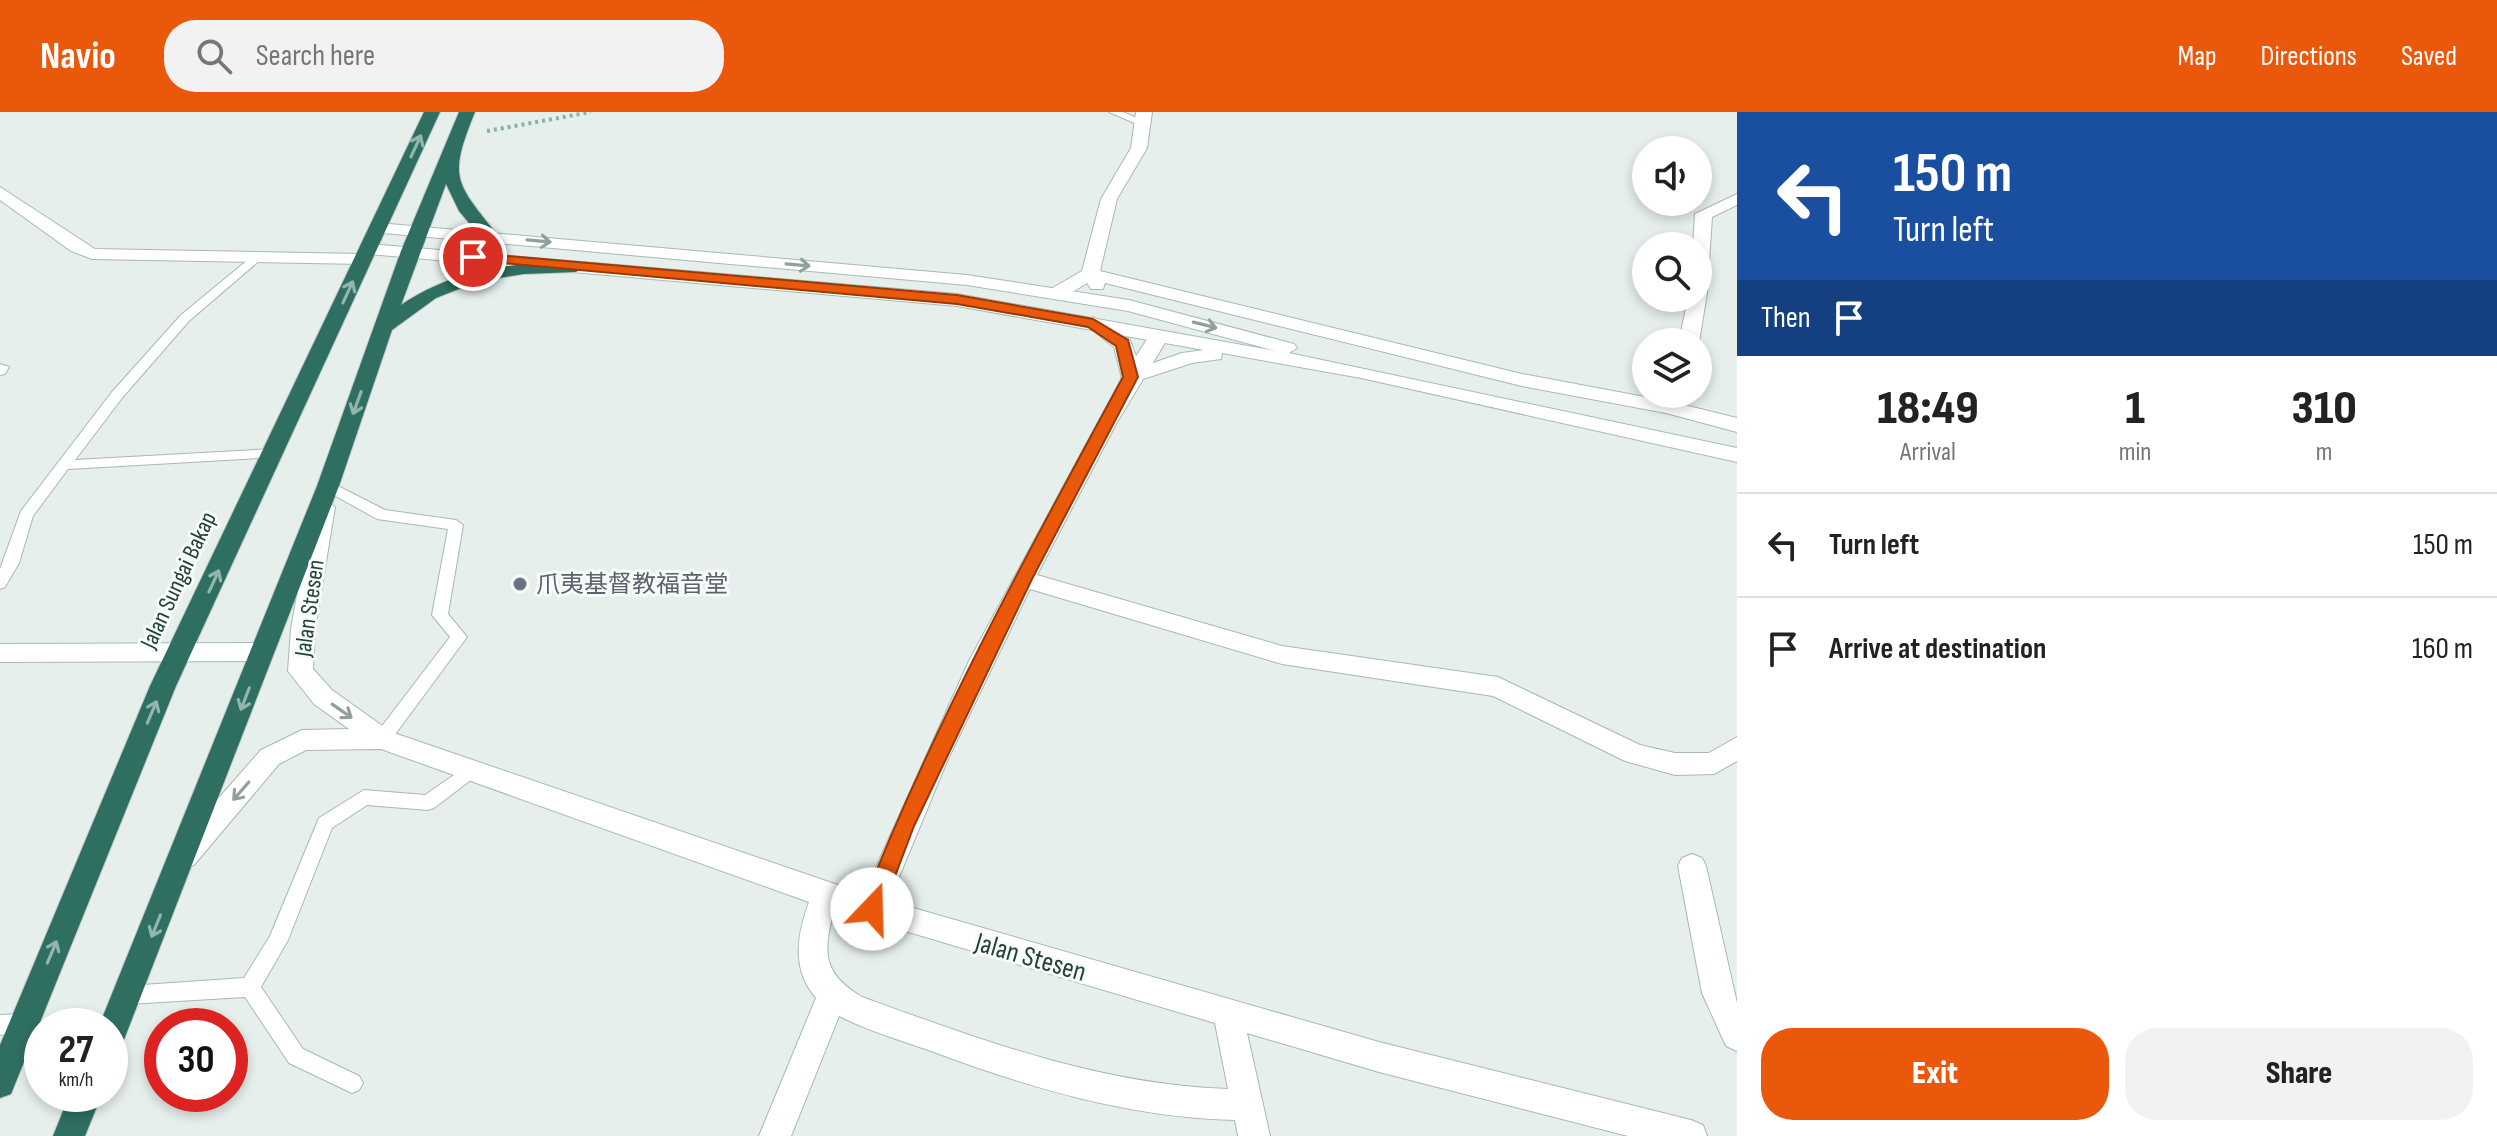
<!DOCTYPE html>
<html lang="en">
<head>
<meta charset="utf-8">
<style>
	body { margin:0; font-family:"Sofia Sans Condensed","Noto Sans SC",sans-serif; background:#f2f2f2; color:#222; height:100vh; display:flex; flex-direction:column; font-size:30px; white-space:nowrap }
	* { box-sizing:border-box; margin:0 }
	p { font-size:26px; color:#767676 }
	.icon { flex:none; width:44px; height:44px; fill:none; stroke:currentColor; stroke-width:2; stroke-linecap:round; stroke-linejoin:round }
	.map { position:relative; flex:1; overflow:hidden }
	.details { display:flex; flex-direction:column; background:#fff; width:760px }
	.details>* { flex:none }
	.guide { background:#1a4fa0; color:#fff; overflow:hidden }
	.fabs { position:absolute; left:1632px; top:24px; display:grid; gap:16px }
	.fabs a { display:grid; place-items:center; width:80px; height:80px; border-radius:50%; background:#fff; box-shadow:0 4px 12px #0003; font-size:40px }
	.speed { position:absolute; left:24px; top:896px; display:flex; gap:16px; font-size:40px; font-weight:700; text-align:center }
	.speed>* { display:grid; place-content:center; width:104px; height:104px; border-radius:50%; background:#fff; box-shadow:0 4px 12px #0003; line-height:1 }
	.speed small { font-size:20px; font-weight:400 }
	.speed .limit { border:12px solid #d22; background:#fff; color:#111 }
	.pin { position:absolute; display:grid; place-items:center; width:68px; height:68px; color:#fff; margin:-34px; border:4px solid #fff; border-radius:50%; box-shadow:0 2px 8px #0007 }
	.me { position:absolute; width:88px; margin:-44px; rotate:21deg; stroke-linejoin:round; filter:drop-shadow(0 0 6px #0008) }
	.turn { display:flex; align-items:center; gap:28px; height:168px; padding:0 24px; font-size:36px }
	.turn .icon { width:104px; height:104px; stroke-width:2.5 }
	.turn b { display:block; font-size:56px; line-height:68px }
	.then { display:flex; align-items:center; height:76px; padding:0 24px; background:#0003; gap:16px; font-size:30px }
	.eta { display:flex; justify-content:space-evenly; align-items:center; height:136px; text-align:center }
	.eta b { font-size:48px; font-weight:800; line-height:56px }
	.cta { display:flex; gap:16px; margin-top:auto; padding:16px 24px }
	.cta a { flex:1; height:92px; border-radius:32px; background:#ea580c; color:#fff; font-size:32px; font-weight:800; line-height:92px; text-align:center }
	.cta a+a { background:#f2f2f2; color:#222 }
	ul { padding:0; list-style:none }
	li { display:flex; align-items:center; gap:24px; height:104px; padding:0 24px; border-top:2px solid #e0e0e0 }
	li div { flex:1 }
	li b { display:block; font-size:30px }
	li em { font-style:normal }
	header { display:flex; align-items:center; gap:48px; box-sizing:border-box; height:112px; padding:0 40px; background:#ea580c; color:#fff }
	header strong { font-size:38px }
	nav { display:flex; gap:44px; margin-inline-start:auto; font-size:28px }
	.search { width:560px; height:72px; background:#f2f2f2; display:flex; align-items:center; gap:20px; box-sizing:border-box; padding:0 28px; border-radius:32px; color:#767676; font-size:30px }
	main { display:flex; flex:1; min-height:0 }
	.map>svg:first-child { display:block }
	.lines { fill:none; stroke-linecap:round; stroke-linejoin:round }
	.lane-casing { stroke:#a8b8b2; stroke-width:2 }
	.street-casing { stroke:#a8b8b2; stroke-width:2 }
	.secondary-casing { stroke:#a4bbb3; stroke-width:2 }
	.highway-casing { stroke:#c2cac8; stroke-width:2 }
	.path { stroke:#86b3a5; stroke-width:4; stroke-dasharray:3 4; stroke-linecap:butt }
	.lane { fill:#fff; fill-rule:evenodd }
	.street { fill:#fff; fill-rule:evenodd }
	.secondary { fill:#fff; fill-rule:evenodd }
	.highway { fill:#2f6f62; fill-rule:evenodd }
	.oneway { stroke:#93b5ae }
	.oneway2 { stroke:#92a09c }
	.route { fill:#ea580c; stroke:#983908; stroke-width:2 }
	.worship-dot { fill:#6b7280; stroke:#f7fbf9; stroke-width:3 }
	.labels { text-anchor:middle; stroke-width:6; stroke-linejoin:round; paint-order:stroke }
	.street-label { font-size:24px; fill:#24423a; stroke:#f7fbf9 }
	.worship-label { font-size:24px; fill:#5b616d; stroke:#f7fbf9; text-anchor:start }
	.near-street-label { font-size:28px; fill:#24423a; stroke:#f7fbf9 }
</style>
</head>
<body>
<header>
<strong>Navio</strong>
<div class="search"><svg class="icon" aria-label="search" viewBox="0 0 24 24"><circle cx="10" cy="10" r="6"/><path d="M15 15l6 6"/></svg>Search here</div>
<nav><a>Map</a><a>Directions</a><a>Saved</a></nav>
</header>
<main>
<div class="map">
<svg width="1737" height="1024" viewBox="0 0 1737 1024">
	<rect width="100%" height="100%" fill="#e6efeb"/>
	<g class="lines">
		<defs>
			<g id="lane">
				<polygon points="1109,0 1123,0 1148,11 1139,13"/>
				<polygon points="255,142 259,143 259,149 189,209 122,286 75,348 273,337 280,342 278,345 68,357 33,404 19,451 5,475 0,477 0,457 21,399 112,280 181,203"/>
				<polygon points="0,252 9,255 5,262 0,263"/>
				<polygon points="328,369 385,398 456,408 463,413 448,502 467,525 388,632 376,632 373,627 376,622 450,525 432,503 448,417 377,407 323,377 321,374 323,371"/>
				<polygon points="470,652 476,654 479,659 476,664 434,696 428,698 367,693 332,716 288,828 261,875 303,937 359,964 363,971 359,978 352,981 289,951 245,885 128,892 121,890 118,883 121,876 128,874 244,866 270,824 319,706 364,678 425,683"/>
				<polygon points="21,902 28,905 31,912 28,919 0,923 0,903"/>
			</g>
			<g id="street">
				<polygon points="1136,0 1152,0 1147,36 1117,87 1100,159 1522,262 1661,288 1667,282 1688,282 1680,292 1737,306 1737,320 1666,301 1522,274 1105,171 1103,177 1091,177 1087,171 1063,186 1049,186 1049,178 1082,159 1101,87 1131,36"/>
				<polygon points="0,75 95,137 363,142 372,147 363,152 92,147 71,139 0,88"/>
				<polygon points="1737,82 1737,93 1712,105 1707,181 1699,230 1679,230 1688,186 1698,186 1698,134 1693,134 1695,102"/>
				<path d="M 1093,205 L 1130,228 L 1136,244 L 1152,220 L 1159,218 L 1169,224 L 1116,312 L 1037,463 L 1282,534 L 1498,565 L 1640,633 L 1675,641 L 1709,641 L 1737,625 L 1737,649 L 1714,662 L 1675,663 L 1625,649 L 1493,584 L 1282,552 L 1030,477 L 948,647 L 889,789 L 1379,930 L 1691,1008 L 1703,1013 L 1707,1024 L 1628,1024 L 1379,960 L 1247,921 L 1270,1024 L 1238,1024 L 1235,1008 C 1128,1005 1030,976 931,939 C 900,928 868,919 839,904 L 791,1024 L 759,1024 L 816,886 C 791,857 797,823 809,790 L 381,637 L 306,638 L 279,652 L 194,753 L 184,757 L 174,753 L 170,745 L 174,737 L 261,638 L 302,618 L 349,617 L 314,592 L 288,559 L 291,517 L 313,395 L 324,388 L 335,395 L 315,517 L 313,557 L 332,578 L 391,620 L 864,782 L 969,549 L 1122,266 L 1114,235 L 1084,211 ZM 834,798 L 1215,911 L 1228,977 C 1100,973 981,928 862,885 C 822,861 823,841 834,798 Z"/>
				<polygon points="1692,742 1702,746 1706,754 1737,891 1737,939 1726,934 1702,881 1678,754 1682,746"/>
			</g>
			<g id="secondary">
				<polygon points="378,111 967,163 1129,188 1294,232 1297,236 1289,241 1737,336 1737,350 1361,266 1222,241 1221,247 1192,251 1131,271 1124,269 1121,265 1124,261 1182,241 1204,238 957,194 369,142 360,137 369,132 957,182 1276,239 1128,199 967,173 372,120 372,112"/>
				<polygon points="262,531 271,534 274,540 271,546 262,549 0,550 0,532"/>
			</g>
			<g id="highway">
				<polygon points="424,0 440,0 176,574 11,982 0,986 0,933 150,574"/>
				<path d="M 459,0 L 475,0 C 447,68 456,70 499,125 L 490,130 L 484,129 L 459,99 L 446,72 L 401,193 C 454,157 513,150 576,150 L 585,155 L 576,160 L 524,162 L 479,169 L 436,186 L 392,218 L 339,374 L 125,925 L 121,935 L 110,940 L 110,914 L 99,914 L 317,374 L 401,139 Z"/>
				<polygon points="70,982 102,982 85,1024 53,1024"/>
			</g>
		</defs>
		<use href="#lane" class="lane-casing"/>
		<use href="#street" class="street-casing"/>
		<use href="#secondary" class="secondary-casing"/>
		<use href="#highway" class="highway-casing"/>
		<polyline class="path" points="487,19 591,0"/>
		<use href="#lane" class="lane"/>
		<use href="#street" class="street"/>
		<use href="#secondary" class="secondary"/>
		<use href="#highway" class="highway"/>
	</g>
	<defs><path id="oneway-shaft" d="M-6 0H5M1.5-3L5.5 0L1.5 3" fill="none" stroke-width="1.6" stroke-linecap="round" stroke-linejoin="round" transform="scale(2)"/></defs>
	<g class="oneway">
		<use href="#oneway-shaft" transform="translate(416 34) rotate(-65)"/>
		<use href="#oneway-shaft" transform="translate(348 180) rotate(-65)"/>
		<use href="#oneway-shaft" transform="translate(357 291) rotate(110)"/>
		<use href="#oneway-shaft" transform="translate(214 469) rotate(-65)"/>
		<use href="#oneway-shaft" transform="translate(245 587) rotate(111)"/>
		<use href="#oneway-shaft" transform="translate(152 600) rotate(-67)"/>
		<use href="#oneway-shaft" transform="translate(156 814) rotate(112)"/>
		<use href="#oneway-shaft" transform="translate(52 840) rotate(-67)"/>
	</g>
	<g class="oneway2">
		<use href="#oneway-shaft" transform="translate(539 129) rotate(5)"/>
		<use href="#oneway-shaft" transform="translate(798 153) rotate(5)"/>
		<use href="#oneway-shaft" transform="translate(1205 213) rotate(14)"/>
		<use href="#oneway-shaft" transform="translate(342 599) rotate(35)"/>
		<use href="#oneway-shaft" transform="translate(241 679) rotate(131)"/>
	</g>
	<path class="route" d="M 473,141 L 957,183 L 1093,207 L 1128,228 L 1138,265 L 1032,467 L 914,714 L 880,804 L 872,806 L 864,804 L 861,797 C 933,613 1029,438 1123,265 L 1116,234 L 1088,215 L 957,192 L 468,148 L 468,142 Z"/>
	<circle class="worship-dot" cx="520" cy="472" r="8"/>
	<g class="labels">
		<g class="street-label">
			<text transform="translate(178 468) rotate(-65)" y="8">Jalan Sungai Bakap</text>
			<text transform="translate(309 496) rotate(-82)" y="8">Jalan Stesen</text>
		</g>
		<g class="worship-label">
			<text x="536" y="480">爪夷基督教福音堂</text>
		</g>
		<g class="near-street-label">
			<text transform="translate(1031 844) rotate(16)" y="10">Jalan Stesen</text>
		</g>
	</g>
</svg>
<div class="fabs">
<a><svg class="icon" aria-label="sound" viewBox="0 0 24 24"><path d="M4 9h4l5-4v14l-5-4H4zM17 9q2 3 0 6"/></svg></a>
<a><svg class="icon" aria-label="search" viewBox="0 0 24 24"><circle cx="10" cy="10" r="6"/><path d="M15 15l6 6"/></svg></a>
<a><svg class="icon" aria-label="layers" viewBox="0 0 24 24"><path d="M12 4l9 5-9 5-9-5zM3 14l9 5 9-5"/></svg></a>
</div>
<div class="speed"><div>27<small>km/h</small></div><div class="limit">30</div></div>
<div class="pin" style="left:473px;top:145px;background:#d93025"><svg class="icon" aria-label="arrive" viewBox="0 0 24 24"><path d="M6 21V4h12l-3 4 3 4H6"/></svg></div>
<svg class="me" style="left:872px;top:797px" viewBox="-20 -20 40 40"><circle r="19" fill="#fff"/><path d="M0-13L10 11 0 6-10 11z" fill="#ea580c"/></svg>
</div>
<section class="details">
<div class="guide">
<div class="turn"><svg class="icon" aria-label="left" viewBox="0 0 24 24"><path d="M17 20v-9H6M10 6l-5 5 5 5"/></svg><div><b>150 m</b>Turn left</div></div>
<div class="then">Then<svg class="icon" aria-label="arrive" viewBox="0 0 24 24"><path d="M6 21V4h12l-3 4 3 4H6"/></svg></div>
</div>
<div class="eta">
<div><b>18:49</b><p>Arrival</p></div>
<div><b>1</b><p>min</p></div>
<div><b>310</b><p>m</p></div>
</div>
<ul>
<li><svg class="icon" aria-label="left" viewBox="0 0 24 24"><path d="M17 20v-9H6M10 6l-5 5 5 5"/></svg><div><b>Turn left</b></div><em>150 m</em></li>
<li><svg class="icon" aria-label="arrive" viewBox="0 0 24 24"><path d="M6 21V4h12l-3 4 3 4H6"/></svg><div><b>Arrive at destination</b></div><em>160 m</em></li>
</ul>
<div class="cta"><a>Exit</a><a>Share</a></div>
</section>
</main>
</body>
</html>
